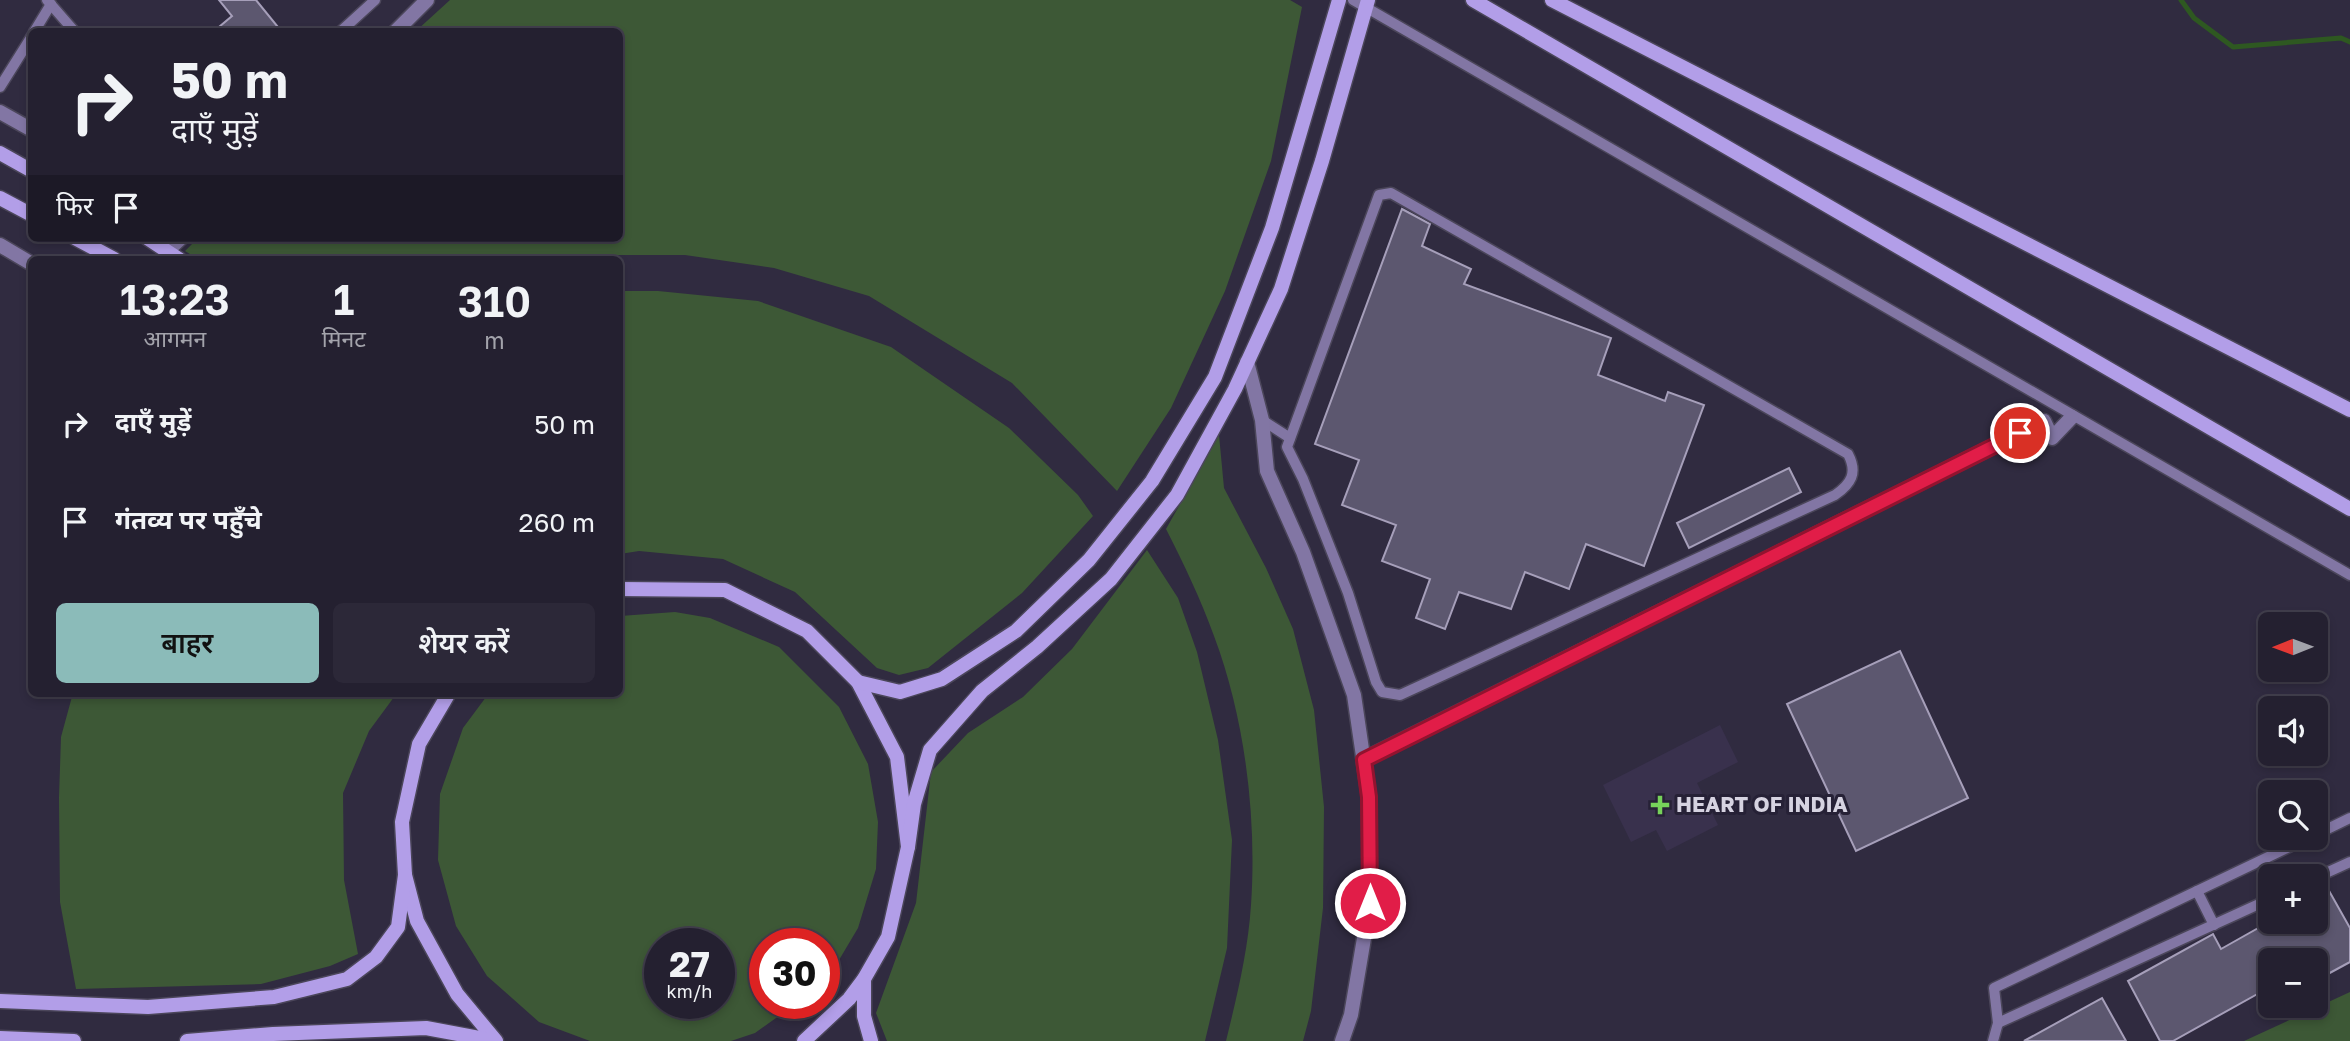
<!DOCTYPE html>
<html lang="hi">
<head>
<meta charset="utf-8">
<style>
	body { margin:0; font-family:"Golos Text","Noto Sans Devanagari",sans-serif; background:#2c2838; color:#f1f3f6; height:100vh; display:flex; flex-direction:column; font-size:26px; white-space:nowrap }
	* { box-sizing:border-box; margin:0 }
	p { font-size:23px; color:#a3a3ab }
	.icon { flex:none; width:38px; height:38px; fill:none; stroke:currentColor; stroke-width:2; stroke-linecap:round; stroke-linejoin:round }
	.map { position:relative; flex:1; overflow:hidden }
	.side { position:absolute; left:28px; top:256px; width:595px; height:441px; display:flex; flex-direction:column; background:#242030; border-radius:10px; box-shadow:0 4px 10px #0003,0 0 0 2px #413e4c }
	.side>* { flex:none }
	.hud { position:absolute; left:28px; top:28px; width:595px; height:214px; border-radius:10px; box-shadow:0 4px 10px #0003,0 0 0 2px #413e4c; background:#242030; color:#f1f3f6; overflow:hidden }
	.needle { width:46px; rotate:269deg }
	.buttons { position:absolute; left:2258px; top:612px; display:grid; gap:14px }
	.buttons a { display:grid; place-items:center; width:70px; height:70px; border-radius:10px; background:#242030; box-shadow:0 4px 10px #0003,0 0 0 2px #413e4c; font-size:35px }
	.speed { position:absolute; left:644px; top:928px; display:flex; gap:14px; font-size:35px; font-weight:700; text-align:center }
	.speed>* { display:grid; place-content:center; width:91px; height:91px; border-radius:50%; background:#242030; box-shadow:0 4px 10px #0003,0 0 0 2px #413e4c; line-height:1 }
	.speed small { font-size:18px; font-weight:400 }
	.speed .limit { border:10px solid #d22; background:#fff; color:#111 }
	.pin { position:absolute; display:grid; place-items:center; width:60px; height:60px; color:#fff; margin:-30px; border:4px solid #fff; border-radius:50%; box-shadow:0 2px 7px #0007 }
	.me { position:absolute; width:77px; margin:-38px; rotate:0deg; stroke-linejoin:round; filter:drop-shadow(0 0 5px #0008) }
	.turn { display:flex; align-items:center; gap:24px; height:147px; padding:0 28px; font-size:32px }
	.turn .icon { width:91px; height:91px; stroke-width:2.5 }
	.turn b { display:block; font-size:49px; line-height:60px }
	.then { display:flex; align-items:center; height:66px; padding:0 28px; background:#0003; gap:14px; font-size:26px }
	.eta { display:flex; justify-content:space-evenly; align-items:center; height:119px; text-align:center }
	.eta b { font-size:42px; font-weight:600; line-height:49px }
	.button { display:flex; gap:14px; margin-top:auto; padding:14px 28px }
	.button a { flex:1; height:80px; border-radius:10px; background:#8bbbb9; color:#111; font-size:28px; font-weight:600; line-height:80px; text-align:center }
	.button a+a { background:#2c2838; color:#f1f3f6 }
	ul { padding:0; list-style:none }
	li { display:flex; align-items:center; gap:21px; height:98px; padding:0 28px }
	li div { flex:1 }
	li b { display:block; font-size:26px }
	li em { font-style:normal }
	.map>svg:first-child { display:block }
	.built { fill:#39314d }
	.green { fill:#3d5836; fill-rule:evenodd }
	.lines { fill:none; stroke-linecap:round; stroke-linejoin:round }
	.stream { stroke:#2e5821; stroke-width:5 }
	.building { fill:#5c576f; stroke:#a69fba; stroke-width:2 }
	.lane-casing { stroke:#4b465a; stroke-width:13 }
	.street-casing { stroke:#4b465a; stroke-width:17 }
	.secondary-casing { stroke:#4b465a; stroke-width:17 }
	.lane { stroke:#8276a4; stroke-width:10 }
	.street { stroke:#8276a4; stroke-width:14 }
	.secondary { stroke:#b29ee8; stroke-width:14 }
	.route-casing { stroke:#92132f; stroke-width:18 }
	.route { stroke:#e11d48; stroke-width:12 }
	.poi-dot { fill:#76d25a; stroke:#262136; stroke-width:2.5 }
	.labels { text-anchor:middle; stroke-width:6; stroke-linejoin:round; paint-order:stroke }
	.poi-label { font-size:21px; font-weight:bold; fill:#d6d3e1; stroke:#262136; text-anchor:start }
</style>
</head>
<body>
<div class="map">
<svg width="2350" height="1041" viewBox="0 0 2350 1041">
	<rect width="100%" height="100%" fill="#302b40"/>
	<polygon class="built" points="1720,725 1738,762 1697,783 1718,825 1667,851 1656,830 1631,842 1603,785"/>
	<g class="green">
		<polygon points="450,0 1290,0 1302,7 1271,161 1225,291 1171,408 1117,491 1012,383 869,296 774,268 685,255 588,255 568,259 198,259 185,251 198,238 620,238 620,32 416,31"/>
		<polygon points="620,291 658,291 758,301 891,347 1009,428 1078,495 1093,516 1022,593 928,668 899,675 877,668 795,592 723,559 639,551 620,554"/>
		<path d="M 1219,435 L 1224,488 L 1266,568 L 1293,629 L 1314,710 L 1324,807 L 1323,908 L 1311,1011 L 1303,1041 L 1226,1041 C 1237,996 1248,951 1251,905 C 1257,818 1245,718 1214,636 C 1201,600 1184,564 1166,529 Z"/>
		<polygon points="1147,550 1178,598 1197,652 1218,740 1232,840 1227,948 1205,1041 887,1041 876,1013 916,903 931,772 968,733 1023,697 1072,649"/>
		<path d="M 675,612 L 710,618 L 779,647 L 839,707 L 868,764 L 878,822 L 876,869 L 858,928 L 839,960 L 824,978 L 824,943 L 765,943 L 765,1003 L 797,1003 L 755,1033 L 731,1041 L 590,1041 L 539,1022 L 487,976 L 456,926 L 438,860 L 440,794 L 463,728 L 489,693 L 620,693 L 620,616 ZM 719,943 L 719,1003 L 660,1003 L 660,943 Z"/>
		<polygon points="73,693 397,693 369,731 343,793 344,880 358,954 330,966 261,984 76,989 60,902 59,798 61,737"/>
		<polygon points="2350,992 2350,1041 2244,1041"/>
	</g>
	<g class="lines">
		<polyline class="stream" points="2181,0 2194,18 2233,47 2341,38 2350,42"/>
	</g>
	<g class="building">
		<polygon points="219,0 256,0 282,32 213,32 232,16"/>
		<polygon points="1402,209 1430,224 1422,246 1471,269 1464,284 1611,338 1598,375 1665,401 1668,392 1704,405 1644,566 1586,544 1569,589 1525,572 1511,609 1459,592 1445,629 1416,618 1430,579 1382,561 1396,525 1342,505 1359,460 1315,444"/>
		<polygon points="1789,468 1801,492 1689,548 1677,523"/>
		<polygon points="1900,651 1968,798 1856,851 1787,704"/>
		<polygon points="2328,889 2350,928 2350,962 2315,981 2315,961 2270,961 2270,987 2173,1041 2160,1041 2128,981 2213,934 2221,949 2269,922 2315,922 2315,897"/>
		<polygon points="2102,998 2126,1041 2024,1041"/>
	</g>
	<g class="lines">
		<defs>
			<g id="lane">
				<polyline points="47,0 75,32"/>
				<polyline points="1353,0 2350,575"/>
				<polyline points="34,32 51,4"/>
				<polyline points="340,32 375,0"/>
				<polyline points="0,87 32,36"/>
				<path d="M 1391,193 L 1848,454 C 1858,473 1851,484 1835,495 L 1400,695 L 1382,692 L 1376,682 L 1348,593 L 1303,479 L 1287,447 L 1379,195 Z"/>
				<polyline points="1262,420 1290,438"/>
				<polyline points="2315,835 2350,818"/>
				<polyline points="2315,878 2350,862"/>
				<polyline points="2197,891 2214,925"/>
				<polyline points="1998,1023 2270,899"/>
				<polyline points="1993,1041 1998,1023 1994,988 2308,838"/>
			</g>
			<g id="street">
				<polyline points="395,32 427,0"/>
				<polyline points="0,112 32,130"/>
				<polyline points="0,245 32,264"/>
				<polyline points="167,251 181,238"/>
				<polyline points="1247,362 1262,420 1267,471 1303,552 1354,695 1369,797 1370,903 1351,1015 1342,1041"/>
				<polyline points="1364,759 2044,421 2052,438 2072,417"/>
			</g>
			<g id="secondary">
				<polyline points="1473,0 2350,509"/>
				<polyline points="1552,0 2350,410"/>
				<polyline points="0,153 32,171"/>
				<polyline points="0,198 32,215"/>
				<polyline points="75,238 114,259"/>
				<polyline points="147,238 179,259"/>
				<polyline points="620,589 725,590 807,631 858,682 897,757 908,847 888,937 864,979 849,999 804,1041"/>
				<polyline points="858,682 900,692 942,679 1016,631 1089,560 1152,481 1215,377 1272,228 1339,0"/>
				<polyline points="449,693 419,744 402,822 405,875 417,921 457,994 496,1041"/>
				<polyline points="908,847 914,804 930,750 982,691 1037,647 1111,579 1177,495 1235,389 1281,289 1322,161 1368,0"/>
				<polyline points="864,979 864,1016 871,1041"/>
				<polyline points="0,1001 148,1007 274,997 347,979 376,957 398,927 405,875"/>
				<polyline points="0,1038 74,1041"/>
				<polyline points="187,1041 273,1034 426,1028 495,1041"/>
			</g>
		</defs>
		<use href="#lane" class="lane-casing"/>
		<use href="#street" class="street-casing"/>
		<use href="#secondary" class="secondary-casing"/>
		<use href="#lane" class="lane"/>
		<use href="#street" class="street"/>
		<use href="#secondary" class="secondary"/>
	</g>
	<g class="lines">
		<defs>
			<polyline id="route" points="1370,903 1369,797 1364,760 2020,433"/>
		</defs>
		<use href="#route" class="route-casing"/>
		<use href="#route" class="route"/>
	</g>
	<path class="poi-dot" d="M1656.5 794.5h7v7h7v7h-7v7h-7v-7h-7v-7h7z"/>
	<g class="labels">
		<g class="poi-label">
			<text x="1676" y="812">HEART OF INDIA</text>
		</g>
	</g>
</svg>
<div class="buttons">
<a><svg class="needle" viewBox="-14 -14 28 28"><path d="M0-13l5 13h-10z" fill="#e53935"/><path d="M0 13l5-13h-10z" fill="#a3a3ab"/></svg></a>
<a><svg class="icon" aria-label="sound" viewBox="0 0 24 24"><path d="M4 9h4l5-4v14l-5-4H4zM17 9q2 3 0 6"/></svg></a>
<a><svg class="icon" aria-label="search" viewBox="0 0 24 24"><circle cx="10" cy="10" r="6"/><path d="M15 15l6 6"/></svg></a>
<a>+</a>
<a>−</a>
</div>
<div class="speed"><div>27<small>km/h</small></div><div class="limit">30</div></div>
<div class="pin" style="left:2020px;top:433px;background:#d93025"><svg class="icon" aria-label="arrive" viewBox="0 0 24 24"><path d="M6 21V4h12l-3 4 3 4H6"/></svg></div>
<svg class="me" style="left:1370px;top:903px" viewBox="-20 -20 40 40"><circle r="17" fill="#e11d48" stroke="#fff" stroke-width="3"/><path d="M0-11L8 9 0 5-8 9z" fill="#fff"/></svg>
<div class="hud">
<div class="turn"><svg class="icon" aria-label="right" viewBox="0 0 24 24"><path d="M7 20v-9h11M14 6l5 5-5 5"/></svg><div><b>50 m</b>दाएँ मुड़ें</div></div>
<div class="then">फिर<svg class="icon" aria-label="arrive" viewBox="0 0 24 24"><path d="M6 21V4h12l-3 4 3 4H6"/></svg></div>
</div>
<section class="side">
<div class="eta">
<div><b>13:23</b><p>आगमन</p></div>
<div><b>1</b><p>मिनट</p></div>
<div><b>310</b><p>m</p></div>
</div>
<ul>
<li><svg class="icon" aria-label="right" viewBox="0 0 24 24"><path d="M7 20v-9h11M14 6l5 5-5 5"/></svg><div><b>दाएँ मुड़ें</b></div><em>50 m</em></li>
<li><svg class="icon" aria-label="arrive" viewBox="0 0 24 24"><path d="M6 21V4h12l-3 4 3 4H6"/></svg><div><b>गंतव्य पर पहुँचे</b></div><em>260 m</em></li>
</ul>
<div class="button"><a>बाहर</a><a>शेयर करें</a></div>
</section>
</div>
</body>
</html>
